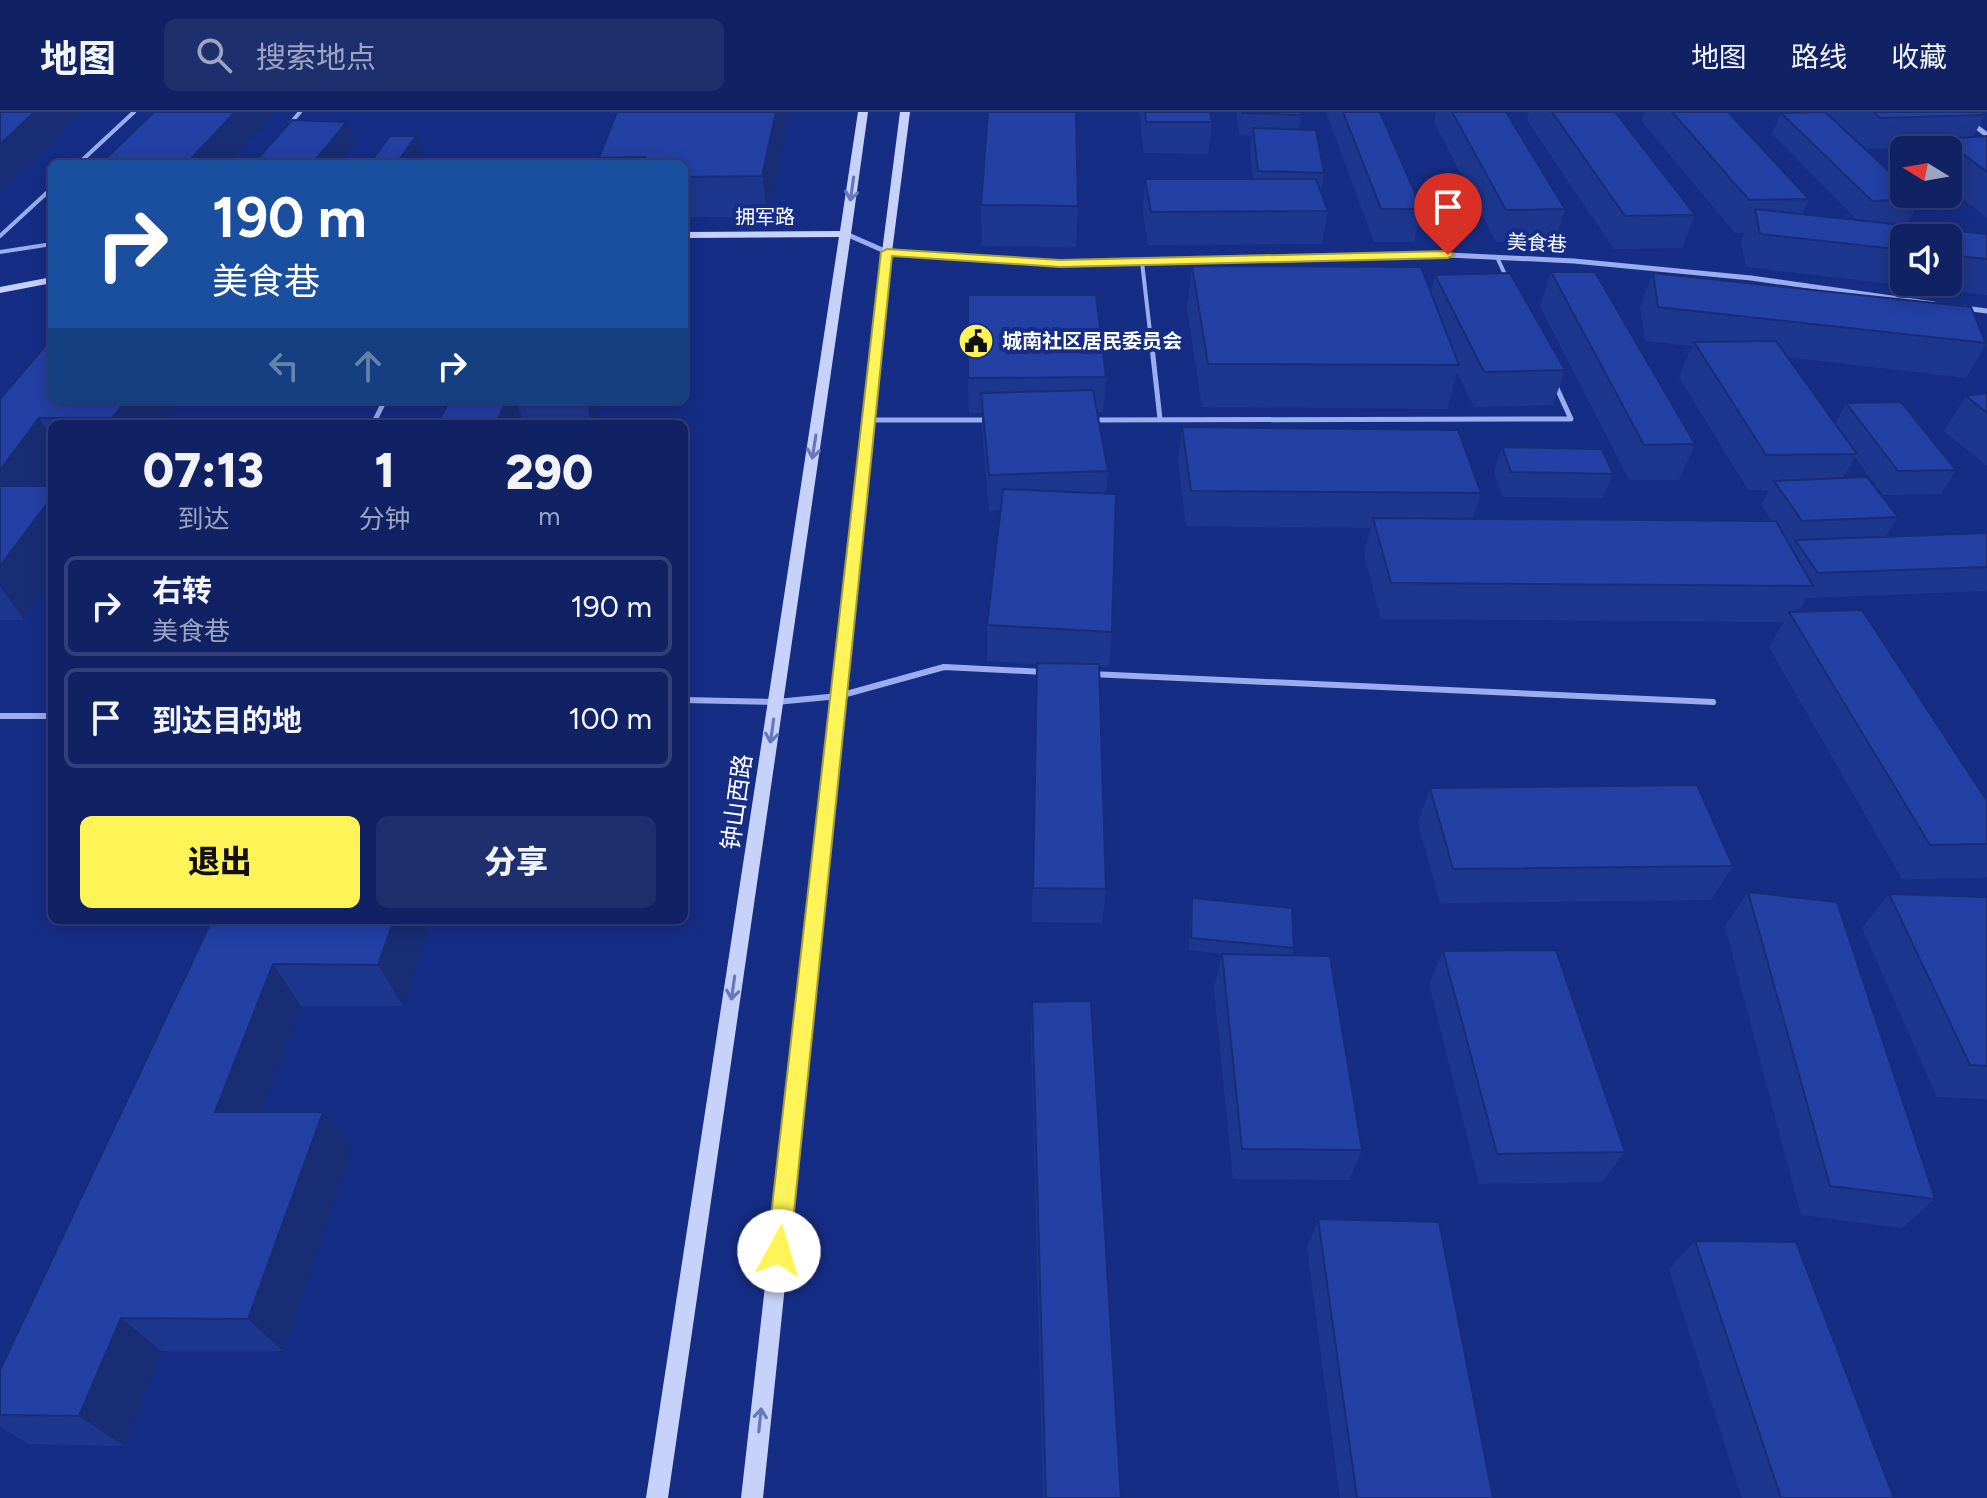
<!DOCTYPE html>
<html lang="zh">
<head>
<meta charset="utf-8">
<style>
	body { margin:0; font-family:Figtree,"Noto Sans SC",sans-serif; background:#1e2f6d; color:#f1f3f6; height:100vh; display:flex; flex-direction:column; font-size:30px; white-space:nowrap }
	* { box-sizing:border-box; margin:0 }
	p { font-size:26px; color:#9ca4bf }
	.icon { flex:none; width:44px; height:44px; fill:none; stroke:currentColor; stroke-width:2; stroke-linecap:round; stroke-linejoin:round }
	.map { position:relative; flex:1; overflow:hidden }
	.drawer { position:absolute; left:48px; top:308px; width:640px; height:504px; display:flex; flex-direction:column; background:#102264; border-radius:12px; box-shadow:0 4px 20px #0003,0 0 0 2px #303f78 }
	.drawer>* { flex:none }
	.banner { position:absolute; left:48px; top:48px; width:640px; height:244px; border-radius:12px; box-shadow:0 4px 20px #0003,0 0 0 2px #303f78; background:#1a4fa0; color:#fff; overflow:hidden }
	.needle { width:52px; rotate:281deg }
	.tools { position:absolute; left:1890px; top:24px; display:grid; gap:16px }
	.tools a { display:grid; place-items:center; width:72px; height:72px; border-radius:12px; background:#102264; box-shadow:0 4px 20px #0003,0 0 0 2px #303f78; font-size:40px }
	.pin { position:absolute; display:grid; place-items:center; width:68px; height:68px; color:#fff; margin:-82px -34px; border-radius:50% 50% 50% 0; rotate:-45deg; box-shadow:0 0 8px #0007 }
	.pin .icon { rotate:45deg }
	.me { position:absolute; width:88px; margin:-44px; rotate:6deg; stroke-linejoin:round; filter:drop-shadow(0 0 6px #0008) }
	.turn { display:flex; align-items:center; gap:28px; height:168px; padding:0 32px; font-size:36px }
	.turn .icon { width:104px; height:104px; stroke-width:2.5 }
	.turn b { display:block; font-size:56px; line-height:68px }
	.lanes { display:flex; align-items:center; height:76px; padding:0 32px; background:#0003; justify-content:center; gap:40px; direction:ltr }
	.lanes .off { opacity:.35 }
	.eta { display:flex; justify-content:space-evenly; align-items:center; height:136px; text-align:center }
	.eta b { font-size:48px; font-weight:800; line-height:56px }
	.primary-button { display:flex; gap:16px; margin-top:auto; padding:16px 32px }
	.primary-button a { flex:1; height:92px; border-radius:12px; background:#fff457; color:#111; font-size:32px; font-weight:800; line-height:92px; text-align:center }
	.primary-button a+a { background:#1e2f6d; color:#f1f3f6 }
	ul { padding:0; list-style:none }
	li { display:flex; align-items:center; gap:24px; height:100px; margin:0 16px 12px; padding:0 16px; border:4px solid #303f78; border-radius:12px }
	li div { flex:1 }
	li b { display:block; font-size:30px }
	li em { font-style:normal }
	header { display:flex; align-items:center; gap:48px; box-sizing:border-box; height:112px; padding:0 40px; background:#102264; border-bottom:2px solid #303f78 }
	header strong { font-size:38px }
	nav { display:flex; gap:44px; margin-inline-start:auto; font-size:28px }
	.search { width:560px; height:72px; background:#1e2f6d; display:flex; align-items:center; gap:20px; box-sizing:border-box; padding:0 28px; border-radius:12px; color:#9ca4bf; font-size:30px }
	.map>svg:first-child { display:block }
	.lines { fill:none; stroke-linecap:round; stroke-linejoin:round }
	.lane-far2 { stroke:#9aadee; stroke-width:4 }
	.lane-far1 { stroke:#9aadee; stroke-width:5 }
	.lane { stroke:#9aadee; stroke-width:6 }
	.street { stroke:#9aadee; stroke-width:5 }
	.secondary { fill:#c7d2fa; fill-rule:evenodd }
	.wall { fill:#1e378e; fill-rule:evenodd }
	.shaded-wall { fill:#182d74 }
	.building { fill:#2340a5; stroke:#182d74; stroke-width:2 }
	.oneway { stroke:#6677ba }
	.route { fill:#fff457; stroke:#a69f39; stroke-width:2 }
	.labels { text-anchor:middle; stroke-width:8; stroke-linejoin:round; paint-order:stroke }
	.far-street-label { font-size:20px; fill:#fff; stroke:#162d86 }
	.far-poi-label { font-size:20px; font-weight:bold; fill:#fff; stroke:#162d86; text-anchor:start }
	.street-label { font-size:24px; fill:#fff; stroke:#162d86 }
</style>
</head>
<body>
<header>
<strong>地图</strong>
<div class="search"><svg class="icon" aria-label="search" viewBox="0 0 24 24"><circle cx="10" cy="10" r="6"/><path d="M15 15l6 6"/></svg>搜索地点</div>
<nav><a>地图</a><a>路线</a><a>收藏</a></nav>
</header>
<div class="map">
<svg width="1987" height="1386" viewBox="0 0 1987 1386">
	<rect width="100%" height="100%" fill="#162d86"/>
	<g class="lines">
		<g class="lane-far2">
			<polyline points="290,12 300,0"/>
			<polyline points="78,52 134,0"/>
			<polyline points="0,124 52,76"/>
			<polyline points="0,140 52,132"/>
			<polyline points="1497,145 1507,167"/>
			<polyline points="1142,150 1152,237"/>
		</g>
		<g class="lane-far1">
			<polyline points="1152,235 1160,307"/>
			<polyline points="869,308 989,308"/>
			<polyline points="1092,308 1571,307 1555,272"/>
			<polyline points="373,312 385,288"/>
		</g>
		<g class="lane">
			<polyline points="1091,562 1713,590"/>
			<polyline points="684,588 776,590 839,584 944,555 1044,560"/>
			<polyline points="0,604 52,604"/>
		</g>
		<g class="street">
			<polyline points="1957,0 1987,23"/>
			<polyline points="846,122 887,140 1060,152 1448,143 1574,149 1751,166 1934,192"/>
			<polyline points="1964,196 1987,199"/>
		</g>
		<g class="secondary">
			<polygon points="858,0 868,0 851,122 668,1386 646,1386 839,125 684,126 684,120 840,119"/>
			<polygon points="900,0 910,0 892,140 763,1386 741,1386 882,140"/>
			<polygon points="52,165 52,171 0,181 0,175"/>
		</g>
	</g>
	<g class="wall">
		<polygon points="617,0 789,0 768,105 684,105 684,52 601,52 599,46"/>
		<polygon points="1139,0 1210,0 1212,10 1208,42 1144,41"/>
		<polygon points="1236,0 1301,0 1299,17 1324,61 1321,80 1328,99 1322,132 1148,133 1143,100 1145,67 1253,67 1250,38 1251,24 1239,23"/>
		<polygon points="1326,0 1380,0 1422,97 1414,130 1374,130"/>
		<polygon points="1436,0 1506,0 1565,97 1555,130 1496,130 1434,10"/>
		<polygon points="1529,0 1615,0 1695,103 1682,136 1614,137 1527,8"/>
		<path d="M 1644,0 L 1728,0 L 1809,87 L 1802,102 L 1857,108 L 1772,22 L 1781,1 L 1920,87 L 1908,110 L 1884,111 L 1987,147 L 1987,183 L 1746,155 L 1741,130 L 1744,121 L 1735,121 L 1641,8 ZM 1904,126 L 1948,143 L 1948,170 L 1904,170 Z"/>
		<polygon points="1827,0 1981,0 1985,3 1973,25 1987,24 1987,106 1948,75 1948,38 1937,38 1939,35 1865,37"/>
		<polygon points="981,93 1078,94 1076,135 982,134"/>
		<polygon points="1192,154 1431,181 1435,163 1565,258 1553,293 1474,295 1457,260 1447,297 1202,295 1187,196"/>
		<polygon points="1551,160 1695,332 1679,368 1629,368 1540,194"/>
		<polygon points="1653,161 1986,231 1966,266 1787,245 1835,312 1846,291 1956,358 1941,382 1883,383 1855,345 1843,366 1898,405 1886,424 1987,421 1987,479 1806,486 1798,500 1987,689 1987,764 1985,766 1902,767 1769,535 1784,510 1381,507 1364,442 1371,416 1186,414 1178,350 1182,315 1481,381 1473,407 1772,409 1761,393 1769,378 1748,378 1679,265 1692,234 1645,229 1640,195"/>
		<polygon points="1106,265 1103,300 1097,300 1108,359 1106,382 1112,520 1109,555 1099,555 1106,777 1102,811 1032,810 1037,552 987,549 987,513 1000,398 989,399 982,316 982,301 969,301 968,266"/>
		<polygon points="1987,281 1987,354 1944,319 1966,284"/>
		<polygon points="0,287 180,288 163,312 52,312 52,369 48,374 24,508 0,508"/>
		<polygon points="449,288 603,288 595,312 438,312"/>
		<polygon points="1502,335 1613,362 1603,386 1503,385 1494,360"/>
		<polygon points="1430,676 1733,754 1711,788 1440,791 1418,711"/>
		<polygon points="1748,780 1935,1087 1902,1116 1801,1103 1725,814"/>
		<polygon points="1889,782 1987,785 1987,987 1937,985 1862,816"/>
		<polygon points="1192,786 1294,836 1292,844 1362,1038 1349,1068 1233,1067 1214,876 1222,842 1233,843 1189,838 1190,799"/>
		<polygon points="212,808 431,808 403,894 301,894 262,1000 323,1000 352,1038 283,1239 162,1239 124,1334 29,1332 0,1315 0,1258"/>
		<polygon points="1443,839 1625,1040 1602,1070 1479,1072 1429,872"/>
		<polygon points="1032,890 1121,1386 1043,1386 1031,923"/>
		<polygon points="1318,1107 1493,1386 1340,1386 1307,1136"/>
		<polygon points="1695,1129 1894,1386 1742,1386 1669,1157"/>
	</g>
	<g class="shaded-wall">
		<polygon points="35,0 83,0 0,80 0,32"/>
		<polygon points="235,0 276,0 229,52 186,52"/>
		<polygon points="776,0 789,0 768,105 762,64"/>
		<polygon points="347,10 355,32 339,52 312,52"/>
		<polygon points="416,24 423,46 419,52 396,52"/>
		<polygon points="126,288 180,288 163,312 115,312 112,306"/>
		<polygon points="506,288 516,288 524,312 496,312"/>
		<polygon points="586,288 603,288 595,312 592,312"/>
		<polygon points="39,306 52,327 52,369 17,418 0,393 0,358"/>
		<polygon points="52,385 52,468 24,508 0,474 0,454"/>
		<polygon points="394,808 431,808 403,894 378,853"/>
		<polygon points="273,852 301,894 248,1038 215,1000"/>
		<polygon points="323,1000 352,1038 283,1239 248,1207"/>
		<polygon points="121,1206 162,1239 124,1334 79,1304"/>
	</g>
	<g class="building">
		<polygon points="0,0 35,0 0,32"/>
		<polygon points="154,0 235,0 186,52 100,52"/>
		<polygon points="617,0 776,0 762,64 684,65 684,52 643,52 645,45 599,46"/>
		<polygon points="988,0 1076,0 1078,94 981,93"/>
		<polygon points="1145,0 1210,0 1212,10 1146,10"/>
		<polygon points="1242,0 1301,0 1302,3 1242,1"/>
		<polygon points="1343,0 1380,0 1422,97 1381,97"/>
		<polygon points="1452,0 1506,0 1565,97 1506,98"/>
		<polygon points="1552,0 1615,0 1695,103 1625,104"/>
		<polygon points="1672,0 1728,0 1809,87 1749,88"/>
		<polygon points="1825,0 1904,73 1904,82 1914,82 1920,87 1872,89 1781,1"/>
		<polygon points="1874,0 1981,0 1985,3 1880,6"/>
		<polygon points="292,8 347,10 312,52 253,52"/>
		<polygon points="1253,16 1316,18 1324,61 1258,59"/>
		<polygon points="390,24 416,24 396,52 369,52"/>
		<polygon points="1987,24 1987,60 1943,27"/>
		<polygon points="1145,67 1316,67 1328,99 1151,100"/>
		<polygon points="1755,97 1987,122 1987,147 1948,143 1948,126 1904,126 1904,138 1760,122"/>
		<polygon points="1192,154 1421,155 1459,253 1208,252"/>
		<polygon points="1551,160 1595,160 1695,332 1644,333"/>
		<polygon points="1510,161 1565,258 1484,260 1435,163"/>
		<polygon points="1653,161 1971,195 1986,231 1658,195"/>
		<polygon points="968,183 1096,183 1106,265 968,266"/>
		<polygon points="52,226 52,288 126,288 112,306 39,306 0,358 0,287"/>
		<polygon points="1776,229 1857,342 1766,343 1694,230"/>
		<polygon points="1093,278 1108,359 989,363 981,281"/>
		<polygon points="1987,281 1987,301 1966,284"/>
		<polygon points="449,288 506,288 496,312 438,312"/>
		<polygon points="1901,290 1956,358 1898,359 1846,291"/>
		<polygon points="1182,315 1458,318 1481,381 1191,379"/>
		<polygon points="1502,335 1602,337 1613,362 1511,360"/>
		<polygon points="1867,365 1898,405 1802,409 1774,369"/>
		<polygon points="0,374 52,374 52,385 0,454"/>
		<polygon points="1003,377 1116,382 1112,520 987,513"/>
		<polygon points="1373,406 1776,409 1813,474 1391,471"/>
		<polygon points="1987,421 1987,455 1818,461 1795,428"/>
		<polygon points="1862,498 1987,689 1987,732 1930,733 1789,500"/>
		<polygon points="1037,551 1099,552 1106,777 1033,776"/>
		<polygon points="1697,673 1733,754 1453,757 1430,676"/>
		<polygon points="1748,780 1837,790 1935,1087 1830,1074"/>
		<polygon points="1889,782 1987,785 1987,954 1970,953"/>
		<polygon points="1192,786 1292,796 1294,836 1191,826"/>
		<polygon points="212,808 394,808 378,853 273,852 215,1000 323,1000 248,1207 121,1206 79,1304 0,1303 0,1258"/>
		<polygon points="1556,838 1625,1040 1497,1042 1443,839"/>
		<polygon points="1222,842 1330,844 1362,1038 1242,1037"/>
		<polygon points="1091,889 1121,1386 1046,1386 1032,890"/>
		<polygon points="1318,1107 1439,1110 1493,1386 1357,1386"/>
		<polygon points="1695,1129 1796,1130 1894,1386 1781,1386"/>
	</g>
	<defs><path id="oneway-shaft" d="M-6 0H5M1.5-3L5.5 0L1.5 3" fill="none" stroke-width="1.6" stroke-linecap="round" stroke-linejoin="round" transform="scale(2)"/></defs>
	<g class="oneway">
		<use href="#oneway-shaft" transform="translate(852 77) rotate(98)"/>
		<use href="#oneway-shaft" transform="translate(814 335) rotate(99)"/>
		<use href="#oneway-shaft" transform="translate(772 619) rotate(98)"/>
		<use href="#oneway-shaft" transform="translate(733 876) rotate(98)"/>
		<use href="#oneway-shaft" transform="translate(760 1308) rotate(-84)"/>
	</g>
	<polygon class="route" points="887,137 1060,148 1448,139 1454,143 1448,146 1060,155 892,144 790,1139 787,1147 779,1150 770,1147 767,1139 881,140"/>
	<defs>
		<symbol id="civic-disc" viewBox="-11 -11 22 22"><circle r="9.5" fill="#fff457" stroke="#162d86"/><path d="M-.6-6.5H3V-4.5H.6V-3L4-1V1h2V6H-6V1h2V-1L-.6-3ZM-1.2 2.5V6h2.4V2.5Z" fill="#111"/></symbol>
	</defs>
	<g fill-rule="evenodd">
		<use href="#civic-disc" x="956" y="209" width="40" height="40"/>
	</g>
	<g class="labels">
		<g class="far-street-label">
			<text x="765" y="112">拥军路</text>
			<text transform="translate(1537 131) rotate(3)" y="7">美食巷</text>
		</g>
		<g class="far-poi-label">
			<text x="1002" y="236">城南社区居民委员会</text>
		</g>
		<g class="street-label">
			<text transform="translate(737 690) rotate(-82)" y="8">钟山西路</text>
		</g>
	</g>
</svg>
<div class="tools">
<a><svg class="needle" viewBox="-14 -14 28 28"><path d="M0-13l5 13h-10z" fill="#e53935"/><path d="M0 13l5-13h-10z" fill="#9ca4bf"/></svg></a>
<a><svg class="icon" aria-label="sound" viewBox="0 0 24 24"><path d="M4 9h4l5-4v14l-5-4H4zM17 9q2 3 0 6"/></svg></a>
</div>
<div class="pin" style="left:1448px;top:143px;background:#d93025"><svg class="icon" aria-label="arrive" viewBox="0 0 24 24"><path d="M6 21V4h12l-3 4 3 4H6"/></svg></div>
<svg class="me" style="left:779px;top:1139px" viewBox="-20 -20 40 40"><circle r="19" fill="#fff"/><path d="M0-13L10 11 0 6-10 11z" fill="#fff457"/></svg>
<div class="banner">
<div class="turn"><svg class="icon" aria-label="right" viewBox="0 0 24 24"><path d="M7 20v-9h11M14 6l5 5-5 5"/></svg><div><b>190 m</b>美食巷</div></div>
<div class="lanes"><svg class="icon off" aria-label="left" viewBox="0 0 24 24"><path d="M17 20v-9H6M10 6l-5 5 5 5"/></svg><svg class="icon off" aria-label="ahead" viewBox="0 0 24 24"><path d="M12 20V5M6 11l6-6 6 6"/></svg><svg class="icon" aria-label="right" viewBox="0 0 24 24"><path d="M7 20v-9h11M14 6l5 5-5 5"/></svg></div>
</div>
<section class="drawer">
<div class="eta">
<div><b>07:13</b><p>到达</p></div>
<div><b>1</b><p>分钟</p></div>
<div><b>290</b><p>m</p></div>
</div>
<ul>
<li><svg class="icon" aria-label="right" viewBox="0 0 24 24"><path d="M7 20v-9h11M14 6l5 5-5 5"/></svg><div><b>右转</b><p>美食巷</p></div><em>190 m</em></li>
<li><svg class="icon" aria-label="arrive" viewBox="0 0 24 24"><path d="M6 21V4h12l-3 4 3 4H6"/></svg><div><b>到达目的地</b></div><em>100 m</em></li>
</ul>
<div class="primary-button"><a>退出</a><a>分享</a></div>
</section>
</div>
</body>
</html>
